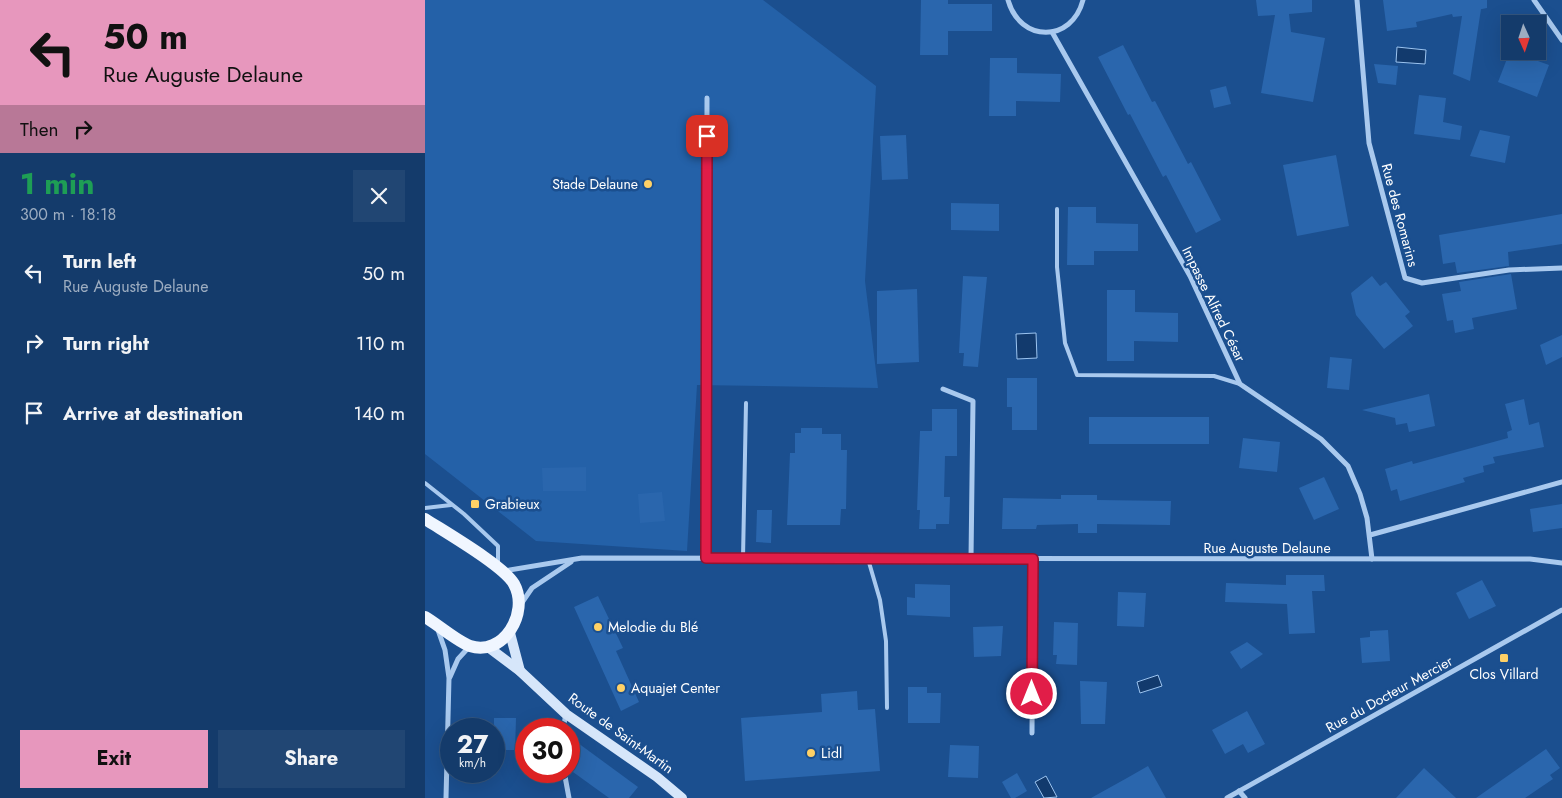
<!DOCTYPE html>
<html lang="en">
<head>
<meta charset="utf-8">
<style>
	body { margin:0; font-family:Jost,sans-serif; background:#214673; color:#f1f3f6; height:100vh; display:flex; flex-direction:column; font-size:19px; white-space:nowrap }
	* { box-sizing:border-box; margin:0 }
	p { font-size:16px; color:#9dadc1 }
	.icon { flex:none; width:28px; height:28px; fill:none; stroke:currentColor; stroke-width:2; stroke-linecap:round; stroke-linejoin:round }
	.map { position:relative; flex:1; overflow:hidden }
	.details { display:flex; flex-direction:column; background:#143b6b; width:425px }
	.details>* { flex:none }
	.top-card { background:#e797bd; color:#111; overflow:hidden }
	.needle { width:32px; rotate:177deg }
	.tools { position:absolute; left:1076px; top:15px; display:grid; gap:10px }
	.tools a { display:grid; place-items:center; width:45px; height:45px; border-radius:0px; background:#143b6b; box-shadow:0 5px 20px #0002,0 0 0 1px #33557e; font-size:25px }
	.speed { position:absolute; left:15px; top:718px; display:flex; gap:10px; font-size:25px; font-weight:700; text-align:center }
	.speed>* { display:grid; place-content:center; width:65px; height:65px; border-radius:50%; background:#143b6b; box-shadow:0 5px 20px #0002,0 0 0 1px #33557e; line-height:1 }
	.speed small { font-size:12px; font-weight:400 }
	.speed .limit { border:8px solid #d22; background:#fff; color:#111 }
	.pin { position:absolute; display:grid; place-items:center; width:42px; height:42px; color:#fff; margin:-21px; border-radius:10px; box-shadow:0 2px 8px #0006 }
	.me { position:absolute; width:55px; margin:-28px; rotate:0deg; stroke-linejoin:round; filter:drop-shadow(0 0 4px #0008) }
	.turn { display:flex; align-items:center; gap:18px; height:105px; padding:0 20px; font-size:22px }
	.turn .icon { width:65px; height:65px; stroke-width:2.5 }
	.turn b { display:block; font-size:35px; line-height:42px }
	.then { display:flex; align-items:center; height:48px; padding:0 20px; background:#0003; gap:10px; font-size:19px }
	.round { display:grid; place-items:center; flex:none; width:52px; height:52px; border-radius:0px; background:#214673 }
	.head { display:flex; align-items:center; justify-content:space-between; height:85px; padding:0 20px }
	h1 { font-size:30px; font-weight:700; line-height:38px; color:#1e9e55 }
	.action { display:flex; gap:10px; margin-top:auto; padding:10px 20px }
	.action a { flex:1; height:58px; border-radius:0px; background:#e797bd; color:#111; font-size:20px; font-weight:700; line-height:58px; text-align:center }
	.action a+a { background:#214673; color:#f1f3f6 }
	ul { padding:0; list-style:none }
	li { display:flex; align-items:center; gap:15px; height:70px; padding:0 20px }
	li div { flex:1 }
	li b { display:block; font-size:19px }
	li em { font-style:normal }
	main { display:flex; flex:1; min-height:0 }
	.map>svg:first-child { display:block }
	.green { fill:#2461a8 }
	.water { fill:#123a6d; stroke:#9cc4f0 }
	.building { fill:#2a66ad }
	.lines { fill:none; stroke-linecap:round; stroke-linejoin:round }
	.lane { stroke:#a9c9ee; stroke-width:4 }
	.street { stroke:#a9c9ee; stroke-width:5 }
	.secondary { stroke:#d6e6fa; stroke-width:10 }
	.primary { stroke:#f0f6ff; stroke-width:12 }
	.route-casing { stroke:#92132f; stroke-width:12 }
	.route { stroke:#e11d48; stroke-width:9 }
	.poi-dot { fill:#ffd166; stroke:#1b4f8f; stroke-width:2 }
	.labels { text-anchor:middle; stroke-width:5; stroke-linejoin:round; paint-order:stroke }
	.poi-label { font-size:14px; fill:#fff; stroke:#1b4f8f; text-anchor:start }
	.street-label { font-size:14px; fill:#fff; stroke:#1b4f8f }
</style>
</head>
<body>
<main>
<section class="details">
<div class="top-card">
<div class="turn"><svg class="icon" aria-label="left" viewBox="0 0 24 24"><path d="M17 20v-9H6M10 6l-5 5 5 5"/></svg><div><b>50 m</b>Rue Auguste Delaune</div></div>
<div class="then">Then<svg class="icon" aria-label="right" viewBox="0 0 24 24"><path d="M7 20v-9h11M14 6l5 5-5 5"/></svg></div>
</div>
<div class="head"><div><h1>1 min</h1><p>300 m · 18:18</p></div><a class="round"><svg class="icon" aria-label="close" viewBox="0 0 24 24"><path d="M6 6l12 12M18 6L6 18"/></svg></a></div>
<ul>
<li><svg class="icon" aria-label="left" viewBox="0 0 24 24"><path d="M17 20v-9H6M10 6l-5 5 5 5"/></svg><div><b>Turn left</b><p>Rue Auguste Delaune</p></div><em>50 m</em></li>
<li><svg class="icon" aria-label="right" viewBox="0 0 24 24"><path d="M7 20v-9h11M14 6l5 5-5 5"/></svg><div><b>Turn right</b></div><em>110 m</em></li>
<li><svg class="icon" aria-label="arrive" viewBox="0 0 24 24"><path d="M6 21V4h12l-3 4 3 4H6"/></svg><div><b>Arrive at destination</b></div><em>140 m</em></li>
</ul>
<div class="action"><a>Exit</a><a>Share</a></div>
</section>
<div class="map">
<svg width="1137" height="798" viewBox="0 0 1137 798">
	<rect width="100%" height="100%" fill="#1b4f8f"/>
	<polygon class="green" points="0,0 338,0 451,86 440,281 453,388 272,385 262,551 111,541 0,454"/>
	<g class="water">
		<polygon points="972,47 1001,50 1000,64 971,62"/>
		<polygon points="611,333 612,358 592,359 591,334"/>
		<polygon points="733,675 737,686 715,693 712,682"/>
		<polygon points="621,776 632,797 619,798 610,782"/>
	</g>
	<g class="building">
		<polygon points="496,0 523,0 523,4 567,4 567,31 523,31 523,55 495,55"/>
		<polygon points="831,0 887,0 887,12 864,14 866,32 900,38 888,102 836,93 850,15 833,16"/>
		<polygon points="958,0 1062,0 1062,8 1052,10 1056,9 1045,81 1028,74 1037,16 1028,17 1027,14 991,22 992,27 962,31"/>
		<polygon points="698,45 727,102 730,101 763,164 766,162 796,220 771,233 741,175 738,177 705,114 703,115 673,57"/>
		<polygon points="1085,51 1124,65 1112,97 1073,82"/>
		<polygon points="565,58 592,58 592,73 636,74 635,102 591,101 591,116 564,116"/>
		<polygon points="949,64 973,66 971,85 953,83"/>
		<polygon points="801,86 806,104 789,108 785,90"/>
		<polygon points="994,95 1021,98 1018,122 1037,126 1035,140 989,134"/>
		<polygon points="1055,130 1085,136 1080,163 1045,156"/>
		<polygon points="481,135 483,179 457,180 455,136"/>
		<polygon points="911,155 924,226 872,236 858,165"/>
		<polygon points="526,203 574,204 574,231 526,230"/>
		<polygon points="643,207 671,207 671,223 713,224 713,251 669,251 669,265 642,265"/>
		<polygon points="1137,214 1137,244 1083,252 1084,266 1032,273 1030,262 1018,264 1014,235"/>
		<polygon points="1086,274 1092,309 1047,318 1049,329 1030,333 1028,320 1022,321 1017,294 1036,291 1034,282"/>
		<polygon points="538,276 562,277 553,367 538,366 539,353 534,353"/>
		<polygon points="947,276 955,286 961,282 985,312 980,316 988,326 959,349 931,315 926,293"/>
		<polygon points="492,289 494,362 452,364 452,291"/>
		<polygon points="682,290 710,290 710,312 753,313 753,342 709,341 709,361 682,361"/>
		<polygon points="1137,335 1137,357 1121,365 1115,345"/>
		<polygon points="905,357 927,359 924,390 902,388"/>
		<polygon points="582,378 612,378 612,430 587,430 587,407 582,407"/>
		<polygon points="1004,394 1010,426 984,432 982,423 971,425 970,418 937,410"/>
		<polygon points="1099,399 1104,425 1114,422 1119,447 1068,457 1070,463 1058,466 1059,472 1038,478 1040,482 975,501 972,489 966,491 960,469 987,461 988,464 1083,438 1082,432 1087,430 1080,404"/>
		<polygon points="507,409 532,409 532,456 520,456 519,497 525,497 524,524 511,524 511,529 494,529 495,510 492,510 495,431 507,431"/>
		<rect x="664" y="417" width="120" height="27"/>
		<polygon points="376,428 397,428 397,434 416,434 416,450 422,450 421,509 416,509 415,525 362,525 365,453 370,453 370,433 376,433"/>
		<polygon points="818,438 855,442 852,472 814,468"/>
		<polygon points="161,467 161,491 118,491 117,468"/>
		<polygon points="899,477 914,509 889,520 874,488"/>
		<polygon points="237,492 240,521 215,523 213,494"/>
		<polygon points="636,495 672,495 672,500 746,501 745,525 672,524 672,533 653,533 653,524 612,525 611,529 577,529 578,498 636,499"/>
		<polygon points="1137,504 1137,528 1108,532 1105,509"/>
		<polygon points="332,510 347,510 346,543 331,542"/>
		<polygon points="861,575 899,575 900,591 887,591 890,633 864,634 862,604 800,602 801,583 861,585"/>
		<polygon points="1057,580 1071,606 1044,619 1031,593"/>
		<polygon points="490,584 525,585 525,617 482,615 482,597 490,598"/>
		<polygon points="693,592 721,593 719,627 692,626"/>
		<polygon points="173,596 198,648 191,651 214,702 196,711 149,607"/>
		<polygon points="629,622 653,623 652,665 631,664 632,655 628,655"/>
		<polygon points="578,626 576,656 549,657 548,627"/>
		<polygon points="963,630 965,661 937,663 935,638 945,637 945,631"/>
		<polygon points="822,642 838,654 816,669 805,652"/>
		<polygon points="655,681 682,682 680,724 656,724"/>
		<polygon points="483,687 502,687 502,693 516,693 515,723 483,723"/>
		<polygon points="432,691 433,710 450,709 455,771 320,781 316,718 397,712 396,694"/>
		<polygon points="822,711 840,744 823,753 818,744 800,754 787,730"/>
		<polygon points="69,718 91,718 90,750 69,750"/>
		<polygon points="153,743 213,787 204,798 184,798 148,772 145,753"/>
		<polygon points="525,745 554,746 553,778 523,777"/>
		<polygon points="1121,749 1135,768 1125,775 1128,779 1100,798 1051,798"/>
		<polygon points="723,766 741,798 666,798 702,778"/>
		<polygon points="999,768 1031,798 971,798"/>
		<polygon points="592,773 602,791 590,798 586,798 577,782"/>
	</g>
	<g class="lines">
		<g class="lane">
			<polyline points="632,209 632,267 640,343 652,375 789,376 815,384"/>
			<polyline points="0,483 39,514 73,546 73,563"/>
			<polyline points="0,508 26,505"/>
			<polyline points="318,558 321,403"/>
			<polyline points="443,559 455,600 461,641 462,708"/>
		</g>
		<g class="street">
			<path d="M 583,0 C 595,43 647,43 658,0"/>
			<polyline points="932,0 944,143 980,278 997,283 1084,270 1137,268"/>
			<polyline points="1109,0 1137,40"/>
			<polyline points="627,32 765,276 815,384 896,439 923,466 935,494 942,518 947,559"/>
			<polyline points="518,389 548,401 546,559"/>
			<polyline points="945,535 1137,482"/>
			<polyline points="281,558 282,98"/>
			<polyline points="79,571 157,558 1105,559 1137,563"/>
			<polyline points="96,604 107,588 146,562"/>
			<polyline points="13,630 20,650 24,678 21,798"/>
			<polyline points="25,677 33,659 44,647"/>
			<polyline points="138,729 141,714"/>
			<polyline points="607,733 608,559"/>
			<polyline points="139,771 144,798"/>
			<polyline points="814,791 820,798"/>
			<polyline points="802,798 1137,610"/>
		</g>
		<g class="secondary">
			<polyline points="85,633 95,671"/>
			<polyline points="63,647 95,671 141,714 232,777 257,798"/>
		</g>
		<path class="primary" d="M 0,519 C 20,532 79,566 89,584 C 105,613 78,657 45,646 C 33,642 12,624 0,617"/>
	</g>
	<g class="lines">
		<defs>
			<polyline id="route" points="282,136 281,558 608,559 607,694"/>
		</defs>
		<use href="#route" class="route-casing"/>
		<use href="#route" class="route"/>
	</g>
	<g class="poi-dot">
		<circle cx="223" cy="184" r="5"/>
		<rect x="45" y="499" width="10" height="10" rx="2.5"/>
		<circle cx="173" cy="627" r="5"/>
		<rect x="1074" y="653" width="10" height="10" rx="2.5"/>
		<circle cx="196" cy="688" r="5"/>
		<circle cx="386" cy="753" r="5"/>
	</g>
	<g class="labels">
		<g class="poi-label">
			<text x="213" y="189" text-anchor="end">Stade Delaune</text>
			<text x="60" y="509">Grabieux</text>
			<text x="183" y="632">Melodie du Blé</text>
			<text x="1079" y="679" text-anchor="middle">Clos Villard</text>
			<text x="206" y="693">Aquajet Center</text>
			<text x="396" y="758">Lidl</text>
		</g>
		<g class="street-label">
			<text transform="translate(975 215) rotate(75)" y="5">Rue des Romarins</text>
			<text transform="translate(789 304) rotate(64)" y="5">Impasse Alfred César</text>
			<text x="842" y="553">Rue Auguste Delaune</text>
			<text transform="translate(964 694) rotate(-29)" y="5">Rue du Docteur Mercier</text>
			<text transform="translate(196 733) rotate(36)" y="5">Route de Saint-Martin</text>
		</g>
	</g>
</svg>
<div class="tools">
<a><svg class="needle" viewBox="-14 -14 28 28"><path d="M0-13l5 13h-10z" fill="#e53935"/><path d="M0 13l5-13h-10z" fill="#9dadc1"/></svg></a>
</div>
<div class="speed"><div>27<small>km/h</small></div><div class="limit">30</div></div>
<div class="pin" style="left:282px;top:136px;background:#d93025"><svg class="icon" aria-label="arrive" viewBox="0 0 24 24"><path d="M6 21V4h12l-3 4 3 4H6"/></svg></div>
<svg class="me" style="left:607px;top:694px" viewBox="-20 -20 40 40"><circle r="17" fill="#e11d48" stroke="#fff" stroke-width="3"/><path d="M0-11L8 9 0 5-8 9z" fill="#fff"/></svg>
</div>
</main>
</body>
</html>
